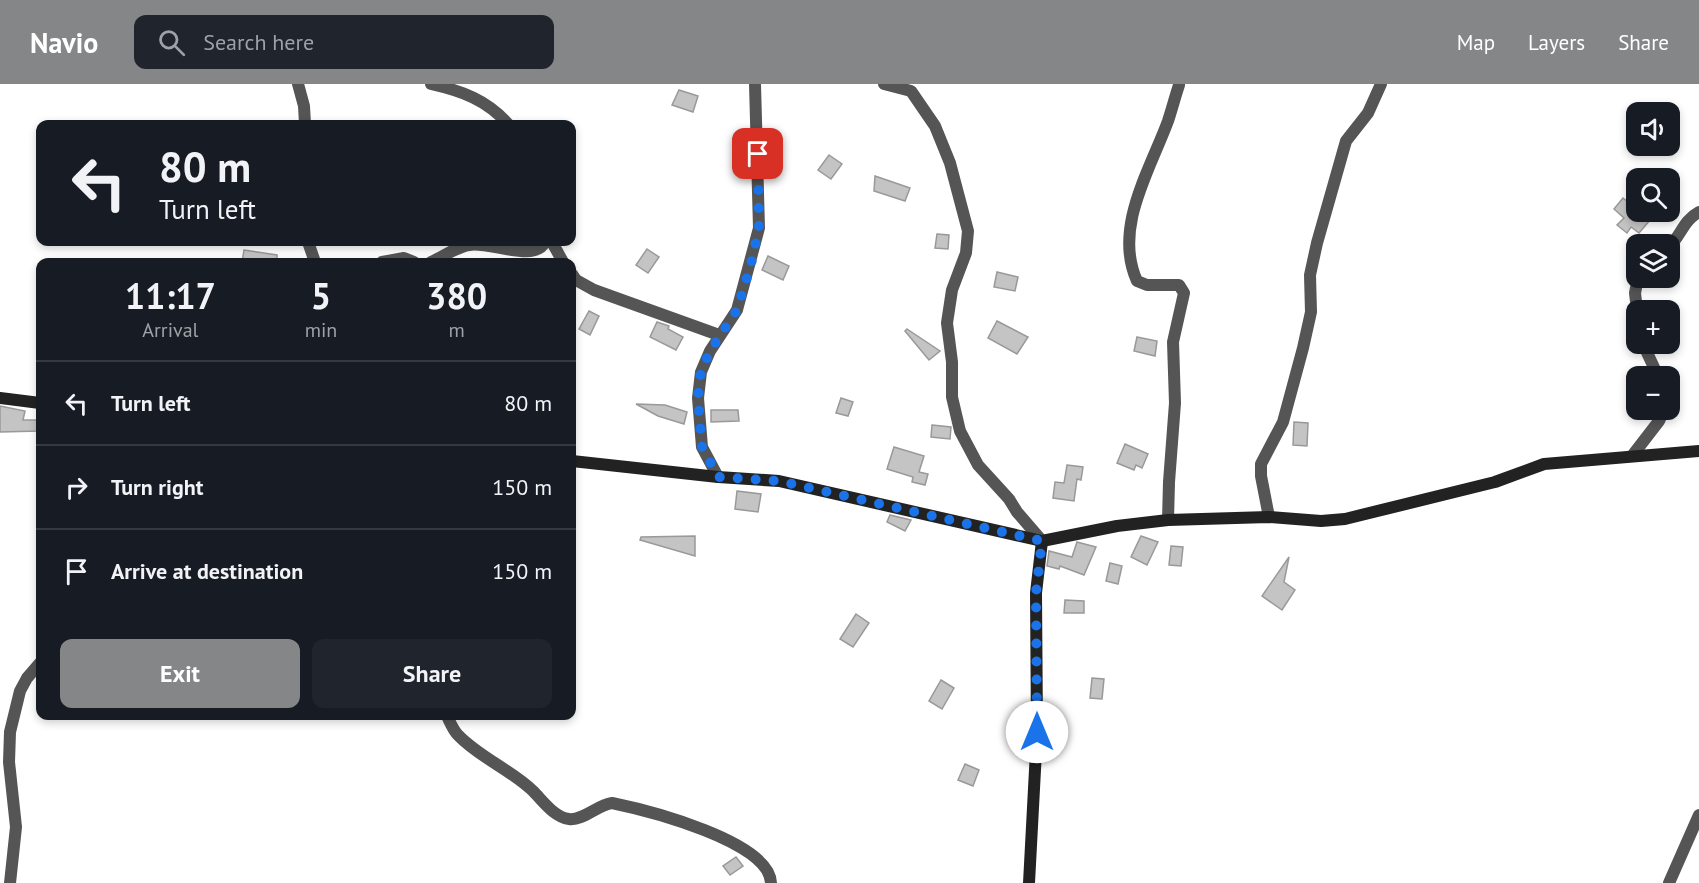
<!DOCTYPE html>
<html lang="en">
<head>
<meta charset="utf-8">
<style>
	body { margin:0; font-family:"PT Sans",sans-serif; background:#20242c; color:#f1f3f6; height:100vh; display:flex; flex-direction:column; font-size:22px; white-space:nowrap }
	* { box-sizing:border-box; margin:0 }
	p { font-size:20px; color:#9ea1a6 }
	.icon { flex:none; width:33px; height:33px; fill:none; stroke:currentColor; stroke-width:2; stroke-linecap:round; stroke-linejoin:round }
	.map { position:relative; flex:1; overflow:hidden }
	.panel { position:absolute; left:36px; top:174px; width:540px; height:462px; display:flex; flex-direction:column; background:#171b24; border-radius:12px; box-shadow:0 3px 9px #0003 }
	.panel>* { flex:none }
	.banner { position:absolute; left:36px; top:36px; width:540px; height:126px; border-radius:12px; box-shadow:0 3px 9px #0003; background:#171b24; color:#f1f3f6; overflow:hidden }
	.buttons { position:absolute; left:1626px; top:18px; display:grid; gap:12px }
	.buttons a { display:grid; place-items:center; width:54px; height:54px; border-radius:12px; background:#171b24; box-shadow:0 3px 9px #0003; font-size:30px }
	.pin { position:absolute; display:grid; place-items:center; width:51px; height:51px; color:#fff; margin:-26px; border-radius:12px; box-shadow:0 3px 9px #0006 }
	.me { position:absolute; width:66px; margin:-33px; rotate:0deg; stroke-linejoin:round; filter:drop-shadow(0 0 4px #0008) }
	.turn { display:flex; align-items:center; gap:21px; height:126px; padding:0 24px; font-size:27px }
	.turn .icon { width:78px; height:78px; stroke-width:2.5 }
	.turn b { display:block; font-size:42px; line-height:51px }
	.eta { display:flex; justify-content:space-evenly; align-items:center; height:102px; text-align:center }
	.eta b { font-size:36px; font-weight:700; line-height:42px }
	.action { display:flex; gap:12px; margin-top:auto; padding:12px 24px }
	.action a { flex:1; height:69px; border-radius:12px; background:#858687; color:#fff; font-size:24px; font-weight:700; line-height:69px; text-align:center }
	.action a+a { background:#20242c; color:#f1f3f6 }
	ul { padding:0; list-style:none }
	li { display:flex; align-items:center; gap:18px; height:84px; padding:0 24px; border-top:2px solid #363941 }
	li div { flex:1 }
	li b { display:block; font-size:22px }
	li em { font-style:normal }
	header { display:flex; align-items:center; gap:36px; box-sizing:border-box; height:84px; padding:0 30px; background:#858687; color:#fff }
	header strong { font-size:28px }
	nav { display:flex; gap:33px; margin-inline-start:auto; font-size:21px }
	.search { width:420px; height:54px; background:#20242c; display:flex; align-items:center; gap:15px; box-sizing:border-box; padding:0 21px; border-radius:12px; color:#9ea1a6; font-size:22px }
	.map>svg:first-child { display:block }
	.building { fill:#c4c4c4; stroke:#999; stroke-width:1.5 }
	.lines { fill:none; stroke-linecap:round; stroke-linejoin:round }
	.street { stroke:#555; stroke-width:12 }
	.secondary { stroke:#222; stroke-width:12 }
	.route { stroke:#1a73e8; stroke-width:10; stroke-dasharray:0 18 }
</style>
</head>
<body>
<header>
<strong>Navio</strong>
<div class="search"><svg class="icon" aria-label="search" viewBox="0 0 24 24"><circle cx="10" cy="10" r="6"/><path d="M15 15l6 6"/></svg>Search here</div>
<nav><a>Map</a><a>Layers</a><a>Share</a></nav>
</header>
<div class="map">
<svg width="1699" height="799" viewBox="0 0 1699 799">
	<rect width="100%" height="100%" fill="#fff"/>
	<g class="building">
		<polygon points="679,6 698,12 693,28 672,21"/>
		<polygon points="829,71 842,80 831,95 818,86"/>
		<polygon points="875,92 910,104 905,117 874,107"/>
		<polygon points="1623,114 1650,136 1639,149 1631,143 1627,149 1617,141 1624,134 1614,125"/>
		<polygon points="937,150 949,151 948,165 935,164"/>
		<polygon points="647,165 659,173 648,189 636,181"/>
		<polygon points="244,166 277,171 277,178 242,178"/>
		<polygon points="768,172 789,182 783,196 762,186"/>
		<polygon points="997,188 1018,193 1015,207 994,203"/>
		<polygon points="589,227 599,232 590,251 579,245"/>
		<polygon points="997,237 1028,253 1017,270 988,254"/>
		<polygon points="657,238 669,242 668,245 683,253 676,266 650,253"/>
		<polygon points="907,245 940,267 929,276 905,247"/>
		<polygon points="1137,253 1157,257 1155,272 1134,267"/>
		<polygon points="841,314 853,318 848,332 836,329"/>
		<polygon points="636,320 665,321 687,328 684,340 658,332"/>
		<polygon points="0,322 25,327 23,336 40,336 40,347 0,348"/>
		<polygon points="711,326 738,326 739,337 711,338"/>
		<polygon points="1294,338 1308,339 1307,362 1293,361"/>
		<polygon points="932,341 951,343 950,355 931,353"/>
		<polygon points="1125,360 1148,370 1142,384 1136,381 1134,386 1117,379"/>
		<polygon points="894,363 924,372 919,388 928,390 925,401 912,398 913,393 887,385"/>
		<polygon points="1067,381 1083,383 1081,396 1077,395 1074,417 1053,414 1055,398 1064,399"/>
		<polygon points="737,407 761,410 758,428 735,425"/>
		<polygon points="890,431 911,436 905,447 887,438"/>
		<polygon points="695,452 695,472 640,456 641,453"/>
		<polygon points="1141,452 1158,458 1147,481 1131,473"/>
		<polygon points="1077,458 1096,463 1084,491 1060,482 1059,485 1047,482 1049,467 1072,473"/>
		<polygon points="1171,462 1183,463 1181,482 1169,481"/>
		<polygon points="1289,473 1284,498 1295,506 1282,526 1262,512"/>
		<polygon points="1110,479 1122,482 1118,500 1106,497"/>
		<polygon points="1065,516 1084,517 1084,529 1064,529"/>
		<polygon points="856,530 869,539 853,563 840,555"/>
		<polygon points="1092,594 1104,595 1102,615 1090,614"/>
		<polygon points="941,596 954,604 942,625 929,617"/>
		<polygon points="965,680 979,686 973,702 958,696"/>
		<polygon points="736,773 743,782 730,791 723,782"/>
	</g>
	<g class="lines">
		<g class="street">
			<polyline points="298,0 304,22 305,40"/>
			<path d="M 431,0 C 462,7 487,16 508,40"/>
			<polyline points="884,0 911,7 935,42 950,79 968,147 966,169 952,206 947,239 952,278 952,313 960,347 978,381 1009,415 1017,428 1042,457"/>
			<polyline points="308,158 315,178"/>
			<polyline points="552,158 563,178"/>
			<path d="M 1670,162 C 1681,151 1684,136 1699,128"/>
			<polyline points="382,178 404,174 414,178"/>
			<path d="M 431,178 C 443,173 456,163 469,161 C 489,157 535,179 545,158"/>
			<polyline points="572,190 576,196 594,206 719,251"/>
			<polyline points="1637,226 1635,209 1638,194"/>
			<polyline points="1643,260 1658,292"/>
			<polyline points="1632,372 1659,337 1664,326"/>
			<polyline points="718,393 702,363 698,314 701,288 710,267 737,226 759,144 755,0"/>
			<polyline points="1269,433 1261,392 1261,380 1283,338 1303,264 1311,228 1310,191 1317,159 1346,57 1368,29 1381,0"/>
			<path d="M 1168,436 L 1169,398 L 1175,319 L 1173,258 L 1184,209 L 1179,201 L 1147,201 L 1137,197 C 1113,144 1150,86 1168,37 C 1172,25 1175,13 1179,1"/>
			<path d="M 447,632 C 450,638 453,646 458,651 C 480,674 510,685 533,707 C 543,717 554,733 569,735 C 583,737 597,721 612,719 C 646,726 770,757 771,799"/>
			<polyline points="10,799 16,743 9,678 10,648 20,607 27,594 40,579"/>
			<polyline points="1669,799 1699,731"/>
		</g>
		<g class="secondary">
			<polyline points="0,314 40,319"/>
			<polyline points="572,377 718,393 779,397 1042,457 1117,442 1168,436 1269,433 1321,437 1345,435 1495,398 1544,380 1699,367"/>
			<polyline points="1029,799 1037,648 1036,509 1042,457"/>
		</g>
	</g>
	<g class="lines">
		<polyline class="route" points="758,70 759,144 751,180 737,226 710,267 701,288 699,301 698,314 702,363 718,393 779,397 1042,457 1036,509 1037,648"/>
	</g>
</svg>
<div class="buttons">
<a><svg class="icon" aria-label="sound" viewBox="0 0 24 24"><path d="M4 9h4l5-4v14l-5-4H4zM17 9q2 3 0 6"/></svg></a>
<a><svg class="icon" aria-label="search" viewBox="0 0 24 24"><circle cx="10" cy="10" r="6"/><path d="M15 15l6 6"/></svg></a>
<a><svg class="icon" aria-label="layers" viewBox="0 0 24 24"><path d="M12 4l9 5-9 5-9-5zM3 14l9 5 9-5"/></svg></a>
<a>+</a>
<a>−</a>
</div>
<div class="pin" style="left:758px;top:70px;background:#d93025"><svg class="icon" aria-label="arrive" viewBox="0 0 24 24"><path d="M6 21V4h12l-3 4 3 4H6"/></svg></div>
<svg class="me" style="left:1037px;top:648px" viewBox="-20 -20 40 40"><circle r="19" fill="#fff"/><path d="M0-13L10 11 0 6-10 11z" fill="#1a73e8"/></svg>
<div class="banner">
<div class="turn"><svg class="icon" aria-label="left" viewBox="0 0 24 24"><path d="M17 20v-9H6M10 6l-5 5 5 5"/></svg><div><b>80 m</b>Turn left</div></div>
</div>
<section class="panel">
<div class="eta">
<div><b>11:17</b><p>Arrival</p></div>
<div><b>5</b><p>min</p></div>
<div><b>380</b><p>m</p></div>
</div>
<ul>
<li><svg class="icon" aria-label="left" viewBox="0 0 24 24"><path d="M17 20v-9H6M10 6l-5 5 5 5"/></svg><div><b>Turn left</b></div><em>80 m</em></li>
<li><svg class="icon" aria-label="right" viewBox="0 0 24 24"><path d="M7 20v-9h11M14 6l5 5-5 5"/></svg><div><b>Turn right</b></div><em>150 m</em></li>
<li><svg class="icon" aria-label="arrive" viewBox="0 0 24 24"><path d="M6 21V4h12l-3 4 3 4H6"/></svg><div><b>Arrive at destination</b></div><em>150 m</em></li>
</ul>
<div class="action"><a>Exit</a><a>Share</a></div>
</section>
</div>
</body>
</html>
